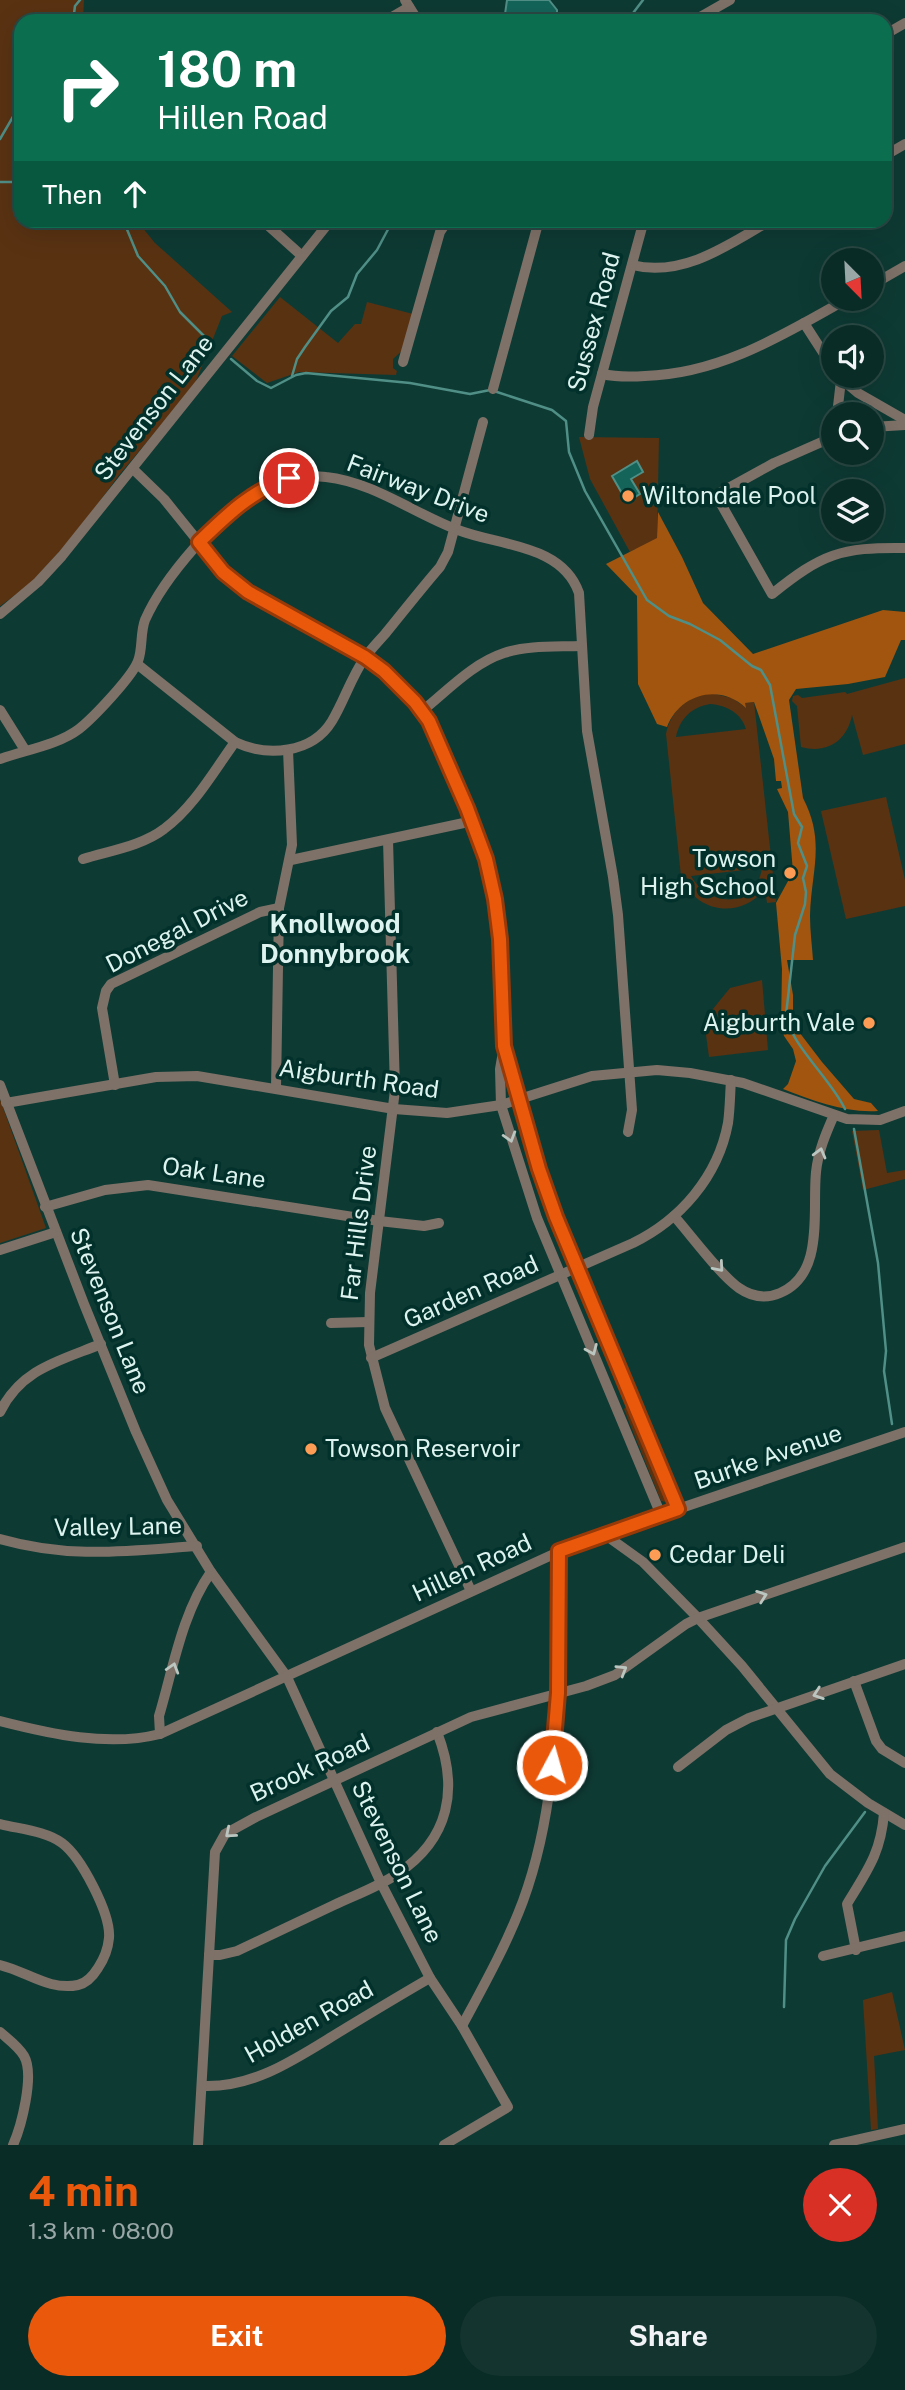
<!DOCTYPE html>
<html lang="en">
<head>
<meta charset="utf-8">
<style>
	body { margin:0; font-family:"Public Sans",sans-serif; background:#13342f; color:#f1f3f6; height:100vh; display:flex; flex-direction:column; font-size:26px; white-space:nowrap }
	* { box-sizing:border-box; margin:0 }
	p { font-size:23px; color:#99a7a7 }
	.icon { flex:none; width:38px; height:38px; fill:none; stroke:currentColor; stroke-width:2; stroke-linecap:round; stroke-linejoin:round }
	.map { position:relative; height:2145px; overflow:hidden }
	.details { display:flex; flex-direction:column; background:#0a2c27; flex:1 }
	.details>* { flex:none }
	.top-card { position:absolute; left:14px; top:14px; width:878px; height:214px; border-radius:21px; box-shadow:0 7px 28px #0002,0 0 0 2px #2a4844; background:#0b6e4f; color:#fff; overflow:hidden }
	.needle { width:46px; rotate:156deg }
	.tools { position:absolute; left:821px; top:248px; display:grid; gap:14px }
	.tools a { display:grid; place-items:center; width:63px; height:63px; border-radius:50%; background:#0a2c27; box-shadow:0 7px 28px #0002,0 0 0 2px #2a4844; font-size:35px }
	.pin { position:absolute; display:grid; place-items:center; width:60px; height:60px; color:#fff; margin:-30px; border:4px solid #fff; border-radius:50%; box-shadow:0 2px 7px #0007 }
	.me { position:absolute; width:77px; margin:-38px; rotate:6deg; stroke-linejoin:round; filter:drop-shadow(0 0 5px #0008) }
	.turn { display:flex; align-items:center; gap:24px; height:147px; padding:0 28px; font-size:32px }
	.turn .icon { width:91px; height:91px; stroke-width:2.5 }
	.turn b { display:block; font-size:49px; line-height:60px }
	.then { display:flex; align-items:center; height:66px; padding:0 28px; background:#0003; gap:14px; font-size:26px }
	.round { display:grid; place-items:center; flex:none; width:74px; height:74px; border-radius:37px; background:#13342f }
	.head { display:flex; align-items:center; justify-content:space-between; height:119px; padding:0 28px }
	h1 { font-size:42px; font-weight:700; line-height:52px; color:#ea580c }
	.action { display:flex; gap:14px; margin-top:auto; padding:14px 28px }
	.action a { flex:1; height:80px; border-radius:42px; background:#ea580c; color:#fff; font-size:28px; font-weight:700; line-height:80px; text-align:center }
	.action a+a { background:#13342f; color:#f1f3f6 }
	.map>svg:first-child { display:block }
	.green { fill:#593212; fill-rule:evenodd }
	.forest { fill:#a2550e }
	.water { fill:#146459; stroke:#508f86; stroke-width:2 }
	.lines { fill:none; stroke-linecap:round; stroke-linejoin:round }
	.stream { stroke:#508f86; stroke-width:2.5 }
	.minor { stroke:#7e7168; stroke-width:10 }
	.oneway { stroke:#bcc6c0 }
	.route-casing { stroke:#983908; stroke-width:18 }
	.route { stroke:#ea580c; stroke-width:12 }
	.poi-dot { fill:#fd9d55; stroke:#02302a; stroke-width:2.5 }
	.labels { text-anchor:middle; stroke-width:7; stroke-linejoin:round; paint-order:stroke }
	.street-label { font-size:24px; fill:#ddf3ef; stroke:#02302a }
	.poi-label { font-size:24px; fill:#ddf3ef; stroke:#02302a; text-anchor:start }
	.neighbourhood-label { font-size:26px; font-weight:bold; fill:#ddf3ef; stroke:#02302a }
</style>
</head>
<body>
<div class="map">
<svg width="905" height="2145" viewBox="0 0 905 2145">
	<rect width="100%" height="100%" fill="#0e3a34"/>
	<g class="green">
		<polygon points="0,0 84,0 83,21 21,21 21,220 137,221 155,243 232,312 222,316 194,386 119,475 78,531 29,585 0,606"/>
		<polygon points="280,297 338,343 355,324 361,324 367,302 413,314 405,348 393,359 393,368 397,371 396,375 299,372 267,383 232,356"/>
		<polygon points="579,437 659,438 657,538 671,565 635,549 630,552 590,479"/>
		<path d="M 905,678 L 905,744 L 863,755 L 852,715 C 847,741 827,754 801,747 L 797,706 L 792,701 L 793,696 L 798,695 L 802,698 L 845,692 L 847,694 Z"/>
		<path d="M 710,693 L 732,698 L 745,707 L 745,703 L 754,702 L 776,902 L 767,903 L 765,889 C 740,920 695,913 681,876 L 666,734 C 671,711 686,697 710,693 ZM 710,704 C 727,705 742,714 746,729 L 676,737 C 680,718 692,707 710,704 ZM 762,868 C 756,909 709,908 691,876 Z"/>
		<polygon points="886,797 905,880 905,906 846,919 821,811"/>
		<polygon points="762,980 768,1050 709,1057 704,1020 730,988"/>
		<polygon points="0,1099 46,1228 0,1243"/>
		<polygon points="879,1130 887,1173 905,1170 905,1179 863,1190 852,1131"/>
		<polygon points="626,1407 630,1409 668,1498 666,1502 661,1501 624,1409"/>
		<polygon points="892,1992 905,2050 874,2056 878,2129 871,2130 863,2000"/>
	</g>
	<path class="forest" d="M 658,512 L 682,557 L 703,603 L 753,654 L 883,610 L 905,612 L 905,640 L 901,640 L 885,677 L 848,684 L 796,689 L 789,700 L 803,798 C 826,842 811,871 810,916 C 810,931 812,945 813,960 L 787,960 L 793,995 L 793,1024 L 822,1062 L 854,1099 L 871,1103 L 878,1111 C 844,1113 815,1101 783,1089 L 788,1084 L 796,1061 L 793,1049 L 784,1036 L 781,1025 L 782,969 L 776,903 L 793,872 L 788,812 L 777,789 L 782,788 L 781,781 L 776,781 L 774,759 L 754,702 L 745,703 L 746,708 C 719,683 680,694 667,727 L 657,724 L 638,684 L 637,596 L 606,564 L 657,538 Z"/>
	<g class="water">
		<polygon points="507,0 549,0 557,10 557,21 504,21"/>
		<polygon points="637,461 643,472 631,479 640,494 627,502 612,476"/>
	</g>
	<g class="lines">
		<g class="stream">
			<polyline points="73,21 75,6 80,0"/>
			<polyline points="627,21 643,0"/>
			<polyline points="0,139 21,103"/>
			<polyline points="0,182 21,182"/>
			<polyline points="115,220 126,227 138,256 165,286 180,312 213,345"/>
			<polyline points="231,359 257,381 271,388 296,375 306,373 410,383 470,394 490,390"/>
			<polyline points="292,376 297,359 305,347 331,311 348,297 357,274 377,250 393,220"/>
			<path d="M 497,392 L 552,410 L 566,421 L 569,452 L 585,491 L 647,600 L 669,616 L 690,624 L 720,640 L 752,666 L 761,670 L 770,685 L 794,814 L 802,827 L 798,843 L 807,866 L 803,878 L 806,892 L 805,904 L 795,935 L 786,1015 C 790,1044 831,1079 845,1109"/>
			<polyline points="854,1129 878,1263 886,1351 884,1371 892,1424"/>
			<polyline points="784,2007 786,1940 795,1919 825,1866 865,1812"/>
		</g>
		<g class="minor">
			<polyline points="405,0 418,21"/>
			<polyline points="385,21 409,7"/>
			<polyline points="693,21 730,0"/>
			<polyline points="886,34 905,23"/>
			<polyline points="886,155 905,144"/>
			<polyline points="262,220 302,256"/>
			<path d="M 632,265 C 683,278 730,244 771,220"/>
			<polyline points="872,285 905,266"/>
			<polyline points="804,323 833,368"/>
			<polyline points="403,362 440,232 448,220"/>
			<path d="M 602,374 C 616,377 631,377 645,376 C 720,374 783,335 847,299"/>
			<polyline points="838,376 858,393 905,420"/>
			<polyline points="493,389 539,220"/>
			<polyline points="837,415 841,380"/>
			<polyline points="872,427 905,425"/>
			<polyline points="589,435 593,407 644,220"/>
			<path d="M 833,437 L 774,463 L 716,495 L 772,594 C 822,554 840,547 905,548"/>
			<polyline points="133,469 164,499 218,566 232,579 260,600 373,663 415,702 434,730 478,834 495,899 500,939 504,1046 500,1069 501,1105 537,1218 661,1515"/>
			<polyline points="0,614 38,582 62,556 331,220"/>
			<path d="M 137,664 L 235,742 C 267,757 312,754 332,721 C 344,701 351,678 364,659 C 370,650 378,642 385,634 C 403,612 421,589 440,567 L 448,552 L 483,422"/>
			<polyline points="0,710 25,750"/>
			<path d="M 422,711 C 447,691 473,663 504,653 C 528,645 556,647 581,646"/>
			<path d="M 0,759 C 25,750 58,745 79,729 C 93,718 132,677 138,661 C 143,648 140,633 145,620 C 164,577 219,514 260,490 C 279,479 303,474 326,477 C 373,482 415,514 458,530 C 499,546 562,544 579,593 L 587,731 L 613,877 L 618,915 L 632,1110 L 628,1132"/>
			<polyline points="388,840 395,1090 370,1293 369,1345 385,1408 471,1591"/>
			<path d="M 83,859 C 108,851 142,846 164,829 C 193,808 214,771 235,742"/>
			<polyline points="291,860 473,821"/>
			<polyline points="506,1053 549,1200 678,1509"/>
			<polyline points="0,1085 84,1304 136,1432 167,1500 211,1572 287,1677 381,1883 430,1978 462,2026 508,2107 444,2145"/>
			<polyline points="115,1085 102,1008 106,991 111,984 260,912 279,908"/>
			<polyline points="276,1088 279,908 292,845 288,750"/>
			<polyline points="6,1103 156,1077 197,1076 394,1109 447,1113 501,1105 592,1076 657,1070 690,1073 743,1083 847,1119 880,1120 905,1111"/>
			<polyline points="45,1207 105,1190 148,1185 379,1221 424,1226 439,1223"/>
			<path d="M 674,1216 C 691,1235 720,1275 739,1288 C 752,1297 766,1299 780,1293 C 825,1274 812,1212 816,1172 C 818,1152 826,1133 834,1115"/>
			<polyline points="0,1250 56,1232"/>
			<polyline points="331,1323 368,1322"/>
			<path d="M 371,1358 L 633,1243 C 680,1220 718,1177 728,1123 C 730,1109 730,1094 731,1080"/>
			<path d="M 0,1412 C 21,1369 59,1361 101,1344"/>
			<polyline points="604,1534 643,1562 698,1618 742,1666 830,1774 868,1803 905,1825"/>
			<path d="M 0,1539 C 70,1559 126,1551 197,1546"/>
			<polyline points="854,1681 876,1741 882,1749 905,1763"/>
			<path d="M 0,1721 C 51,1734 108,1747 160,1734 L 578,1543 L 905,1432"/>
			<path d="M 160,1734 L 159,1716 C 173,1669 182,1613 211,1572"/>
			<polyline points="678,1767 726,1730 749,1718 905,1664"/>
			<path d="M 0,1824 C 19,1829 46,1831 62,1843 C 81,1857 111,1914 109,1938 C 108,1949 104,1959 98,1968 C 93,1976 87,1983 78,1985 C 49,1991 26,1971 0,1965"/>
			<path d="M 856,1950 L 847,1904 C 867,1871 881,1853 884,1813"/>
			<path d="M 209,1955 L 220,1955 L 237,1951 C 269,1936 302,1920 334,1905 C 355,1895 378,1887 397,1874 C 450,1839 459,1788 437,1732"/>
			<polyline points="823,1956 905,1936"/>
			<path d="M 462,2026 C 484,1985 507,1944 523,1901 C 564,1789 556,1668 559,1551"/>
			<path d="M 0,2032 C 8,2039 19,2047 24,2056 C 35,2075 21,2127 13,2145"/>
			<path d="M 203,2086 C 257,2088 301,2055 346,2028 C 374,2011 402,1994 430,1978"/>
			<polyline points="198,2145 215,1852 225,1834 256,1817 471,1717 586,1686 615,1675 686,1624 698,1618 905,1547"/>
			<polyline points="834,2145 905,2129"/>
		</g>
	</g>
	<defs><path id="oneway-chevron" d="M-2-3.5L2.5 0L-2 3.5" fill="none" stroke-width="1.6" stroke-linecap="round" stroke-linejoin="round" transform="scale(1.75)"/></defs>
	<g class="oneway">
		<use href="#oneway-chevron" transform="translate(510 1137) rotate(73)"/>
		<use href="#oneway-chevron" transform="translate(820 1153) rotate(-75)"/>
		<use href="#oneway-chevron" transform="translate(719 1267) rotate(49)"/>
		<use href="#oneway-chevron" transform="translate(592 1350) rotate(67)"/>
		<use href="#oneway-chevron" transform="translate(762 1596) rotate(-19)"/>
		<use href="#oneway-chevron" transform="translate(173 1668) rotate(-73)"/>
		<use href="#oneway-chevron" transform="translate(622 1670) rotate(-31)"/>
		<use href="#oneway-chevron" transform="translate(818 1694) rotate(161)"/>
		<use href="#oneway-chevron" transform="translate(230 1833) rotate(140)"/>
	</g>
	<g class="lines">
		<defs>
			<path id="route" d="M 289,478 C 251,491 227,515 199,542 L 223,572 L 248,592 L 365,657 L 384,671 L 415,702 L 429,721 L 467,808 L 486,859 L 495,899 L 500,939 L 504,1046 L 539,1169 L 556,1217 L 678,1509 L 559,1551 L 558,1693 L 552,1765"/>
		</defs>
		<use href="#route" class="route-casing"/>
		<use href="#route" class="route"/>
	</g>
	<g class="poi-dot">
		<circle cx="628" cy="496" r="7"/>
		<circle cx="790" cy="873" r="7"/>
		<circle cx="869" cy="1023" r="7"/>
		<circle cx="311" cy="1449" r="7"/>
		<circle cx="655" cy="1555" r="7"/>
	</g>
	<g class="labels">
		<g class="street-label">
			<text transform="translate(594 322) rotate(-75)" y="8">Sussex Road</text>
			<text transform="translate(154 408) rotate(-52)" y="8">Stevenson Lane</text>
			<text transform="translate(418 489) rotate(21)" y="8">Fairway Drive</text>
			<text transform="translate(177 931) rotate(-27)" y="8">Donegal Drive</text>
			<text transform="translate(359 1079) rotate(8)" y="8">Aigburth Road</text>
			<text transform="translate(214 1173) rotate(8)" y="8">Oak Lane</text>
			<text transform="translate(359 1223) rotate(-83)" y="8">Far Hills Drive</text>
			<text transform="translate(471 1292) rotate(-24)" y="8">Garden Road</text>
			<text transform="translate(110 1311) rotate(68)" y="8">Stevenson Lane</text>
			<text transform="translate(768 1457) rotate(-19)" y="8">Burke Avenue</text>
			<text transform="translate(118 1527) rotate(-1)" y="8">Valley Lane</text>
			<text transform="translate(472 1568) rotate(-25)" y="8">Hillen Road</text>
			<text transform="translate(310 1768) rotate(-25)" y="8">Brook Road</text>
			<text transform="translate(397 1862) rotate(64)" y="8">Stevenson Lane</text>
			<text transform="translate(309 2022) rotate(-29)" y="8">Holden Road</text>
		</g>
		<g class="poi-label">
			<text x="642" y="504">Wiltondale Pool</text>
			<text x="776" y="867" text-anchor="end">Towson<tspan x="776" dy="28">High School</tspan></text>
			<text x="855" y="1031" text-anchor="end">Aigburth Vale</text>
			<text x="325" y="1457">Towson Reservoir</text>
			<text x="669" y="1563">Cedar Deli</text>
		</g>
		<g class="neighbourhood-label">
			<text x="335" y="933">Knollwood<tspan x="335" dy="30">Donnybrook</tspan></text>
		</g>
	</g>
</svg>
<div class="tools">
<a><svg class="needle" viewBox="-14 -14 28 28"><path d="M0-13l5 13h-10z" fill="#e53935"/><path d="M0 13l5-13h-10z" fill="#99a7a7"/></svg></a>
<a><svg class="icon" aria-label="sound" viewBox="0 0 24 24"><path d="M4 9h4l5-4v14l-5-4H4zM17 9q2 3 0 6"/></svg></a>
<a><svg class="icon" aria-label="search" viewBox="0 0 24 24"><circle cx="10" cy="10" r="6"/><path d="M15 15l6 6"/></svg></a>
<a><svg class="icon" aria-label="layers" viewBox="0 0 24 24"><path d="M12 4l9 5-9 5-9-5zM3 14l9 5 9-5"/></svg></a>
</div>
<div class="pin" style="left:289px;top:478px;background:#d93025"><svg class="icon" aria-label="arrive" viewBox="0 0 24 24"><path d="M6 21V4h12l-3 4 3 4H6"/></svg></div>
<svg class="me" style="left:552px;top:1765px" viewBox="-20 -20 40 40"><circle r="17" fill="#ea580c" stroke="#fff" stroke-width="3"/><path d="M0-11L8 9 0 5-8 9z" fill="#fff"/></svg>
<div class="top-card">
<div class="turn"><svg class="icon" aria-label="right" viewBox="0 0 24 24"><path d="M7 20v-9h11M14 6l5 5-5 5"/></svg><div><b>180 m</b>Hillen Road</div></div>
<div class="then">Then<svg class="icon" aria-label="ahead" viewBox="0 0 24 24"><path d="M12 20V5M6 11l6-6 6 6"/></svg></div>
</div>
</div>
<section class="details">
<div class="head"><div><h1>4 min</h1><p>1.3 km · 08:00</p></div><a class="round" style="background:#d93025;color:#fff"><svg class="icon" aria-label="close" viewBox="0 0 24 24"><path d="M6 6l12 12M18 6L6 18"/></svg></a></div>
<div class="action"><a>Exit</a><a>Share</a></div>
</section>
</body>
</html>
